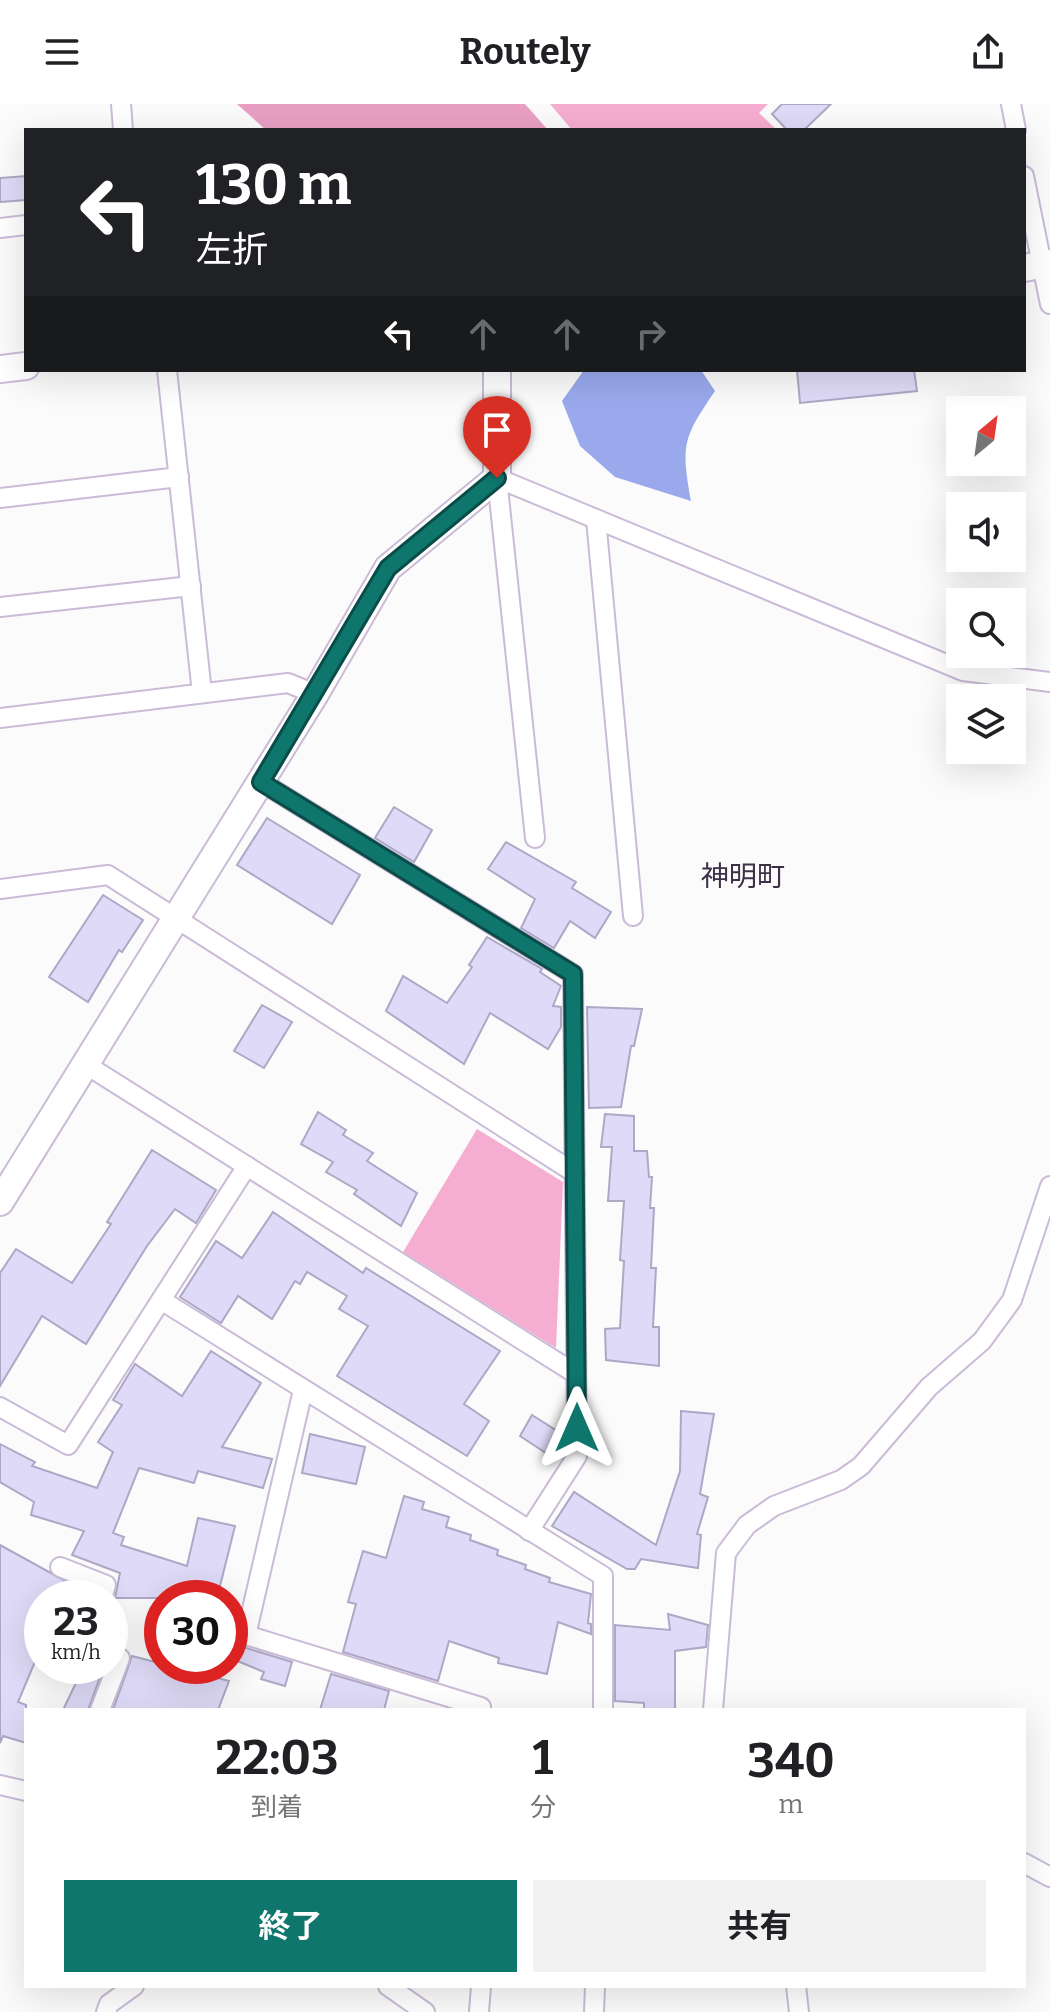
<!DOCTYPE html>
<html lang="ja">
<head>
<meta charset="utf-8">
<style>
	body { margin:0; font-family:Bitter,"Noto Sans JP",serif; background:#f2f2f2; color:#202124; height:100vh; display:flex; flex-direction:column; font-size:30px; white-space:nowrap }
	* { box-sizing:border-box; margin:0 }
	p { font-size:26px; color:#757577 }
	.icon { flex:none; width:44px; height:44px; fill:none; stroke:currentColor; stroke-width:2; stroke-linecap:round; stroke-linejoin:round }
	.map { position:relative; flex:1; overflow:hidden }
	.drawer { position:absolute; left:24px; top:1604px; width:1002px; height:280px; display:flex; flex-direction:column; background:#fff; border-radius:0px; box-shadow:0 8px 32px #0002 }
	.drawer>* { flex:none }
	.top-card { position:absolute; left:24px; top:24px; width:1002px; height:244px; border-radius:0px; box-shadow:0 8px 32px #0002; background:#202124; color:#fff; overflow:hidden }
	.needle { width:52px; rotate:29deg }
	.buttons { position:absolute; left:946px; top:292px; display:grid; gap:16px }
	.buttons a { display:grid; place-items:center; width:80px; height:80px; border-radius:0px; background:#fff; box-shadow:0 8px 32px #0002; font-size:40px }
	.speed { position:absolute; left:24px; top:1476px; display:flex; gap:16px; font-size:40px; font-weight:700; text-align:center }
	.speed>* { display:grid; place-content:center; width:104px; height:104px; border-radius:50%; background:#fff; box-shadow:0 8px 32px #0002; line-height:1 }
	.speed small { font-size:20px; font-weight:400 }
	.speed .limit { border:12px solid #d22; background:#fff; color:#111 }
	.pin { position:absolute; display:grid; place-items:center; width:68px; height:68px; color:#fff; margin:-82px -34px; border-radius:50% 50% 50% 0; rotate:-45deg; box-shadow:0 0 8px #0007 }
	.pin .icon { rotate:45deg }
	.me { position:absolute; width:88px; margin:-44px; rotate:0deg; stroke-linejoin:round; filter:drop-shadow(0 0 6px #0008) }
	.turn { display:flex; align-items:center; gap:28px; height:168px; padding:0 40px; font-size:36px }
	.turn .icon { width:104px; height:104px; stroke-width:2.5 }
	.turn b { display:block; font-size:56px; line-height:68px }
	.lanes { display:flex; align-items:center; height:76px; padding:0 40px; background:#0003; justify-content:center; gap:40px; direction:ltr }
	.lanes .off { opacity:.35 }
	.eta { display:flex; justify-content:space-evenly; align-items:center; height:136px; text-align:center }
	.eta b { font-size:48px; font-weight:700; line-height:56px }
	.cta { display:flex; gap:16px; margin-top:auto; padding:16px 40px }
	.cta a { flex:1; height:92px; border-radius:0px; background:#0f766e; color:#fff; font-size:32px; font-weight:700; line-height:92px; text-align:center }
	.cta a+a { background:#f2f2f2; color:#202124 }
	header { display:flex; justify-content:space-between; align-items:center; height:104px; padding:0 40px; background:#fff; font-size:36px; font-weight:700 }
	.map>svg:first-child { display:block }
	.green { fill:#f6add2 }
	.forest { fill:#e99fc4 }
	.water { fill:#99a9ec }
	.building { fill:#dfdaf7; stroke:#aca8c6; stroke-width:2 }
	.lines { fill:none; stroke-linecap:round; stroke-linejoin:round }
	.street-casing { stroke:#cbbbd7; stroke-width:22 }
	.secondary-casing { stroke:#cbbbd7; stroke-width:30 }
	.street { stroke:#fff; stroke-width:18 }
	.secondary { stroke:#fff; stroke-width:26 }
	.route-casing { stroke:#0a4d48; stroke-width:20 }
	.route { stroke:#0f766e; stroke-width:14 }
	.labels { text-anchor:middle; stroke-width:8; stroke-linejoin:round; paint-order:stroke }
	.quarter-label { font-size:28px; fill:#3d3047; stroke:#fbfbfb }
</style>
</head>
<body>
<header><svg class="icon" aria-label="menu" viewBox="0 0 24 24"><path d="M4 6h16M4 12h16M4 18h16"/></svg>Routely<svg class="icon" aria-label="share" viewBox="0 0 24 24"><path d="M12 15V3M7 8l5-5 5 5M5 13v7h14v-7"/></svg></header>
<div class="map">
<svg width="1050" height="1908" viewBox="0 0 1050 1908">
	<rect width="100%" height="100%" fill="#fbfbfb"/>
	<g class="green">
		<polygon points="550,0 768,0 759,9 777,26 572,26"/>
		<polygon points="477,1025 563,1078 556,1244 403,1148"/>
	</g>
	<polygon class="forest" points="237,0 525,0 548,26 266,26"/>
	<path class="water" d="M 584,266 L 701,266 L 715,287 C 683,334 681,340 691,397 L 615,373 L 580,342 L 562,297 Z"/>
	<g class="building">
		<polygon points="782,0 831,0 804,26 787,26 772,10"/>
		<polygon points="26,72 26,96 0,98 0,74"/>
		<polygon points="797,266 914,266 917,287 800,299"/>
		<polygon points="394,703 432,726 414,758 375,734"/>
		<polygon points="267,714 360,771 332,820 237,761"/>
		<polygon points="506,738 576,778 572,784 611,808 595,834 570,817 554,844 521,824 535,795 488,765"/>
		<polygon points="103,791 143,816 122,848 119,846 88,898 49,873"/>
		<polygon points="487,833 542,865 540,868 561,882 553,902 561,903 561,923 548,945 490,909 464,960 386,907 403,872 447,899 472,863 469,861"/>
		<polygon points="262,901 292,918 264,964 234,947"/>
		<polygon points="587,903 642,905 634,942 631,942 621,1003 589,1004"/>
		<polygon points="318,1008 346,1026 343,1031 373,1049 367,1057 417,1089 401,1122 354,1090 357,1086 326,1068 333,1058 301,1040"/>
		<polygon points="605,1010 634,1012 634,1047 647,1047 649,1073 652,1073 650,1104 654,1104 651,1164 656,1164 653,1223 659,1223 659,1262 606,1256 605,1225 620,1224 624,1157 620,1156 624,1097 608,1097 612,1043 601,1043"/>
		<polygon points="152,1046 216,1086 196,1119 175,1105 147,1142 86,1240 42,1212 0,1282 0,1169 16,1145 72,1179 111,1120 107,1118"/>
		<polygon points="273,1108 363,1169 366,1164 500,1247 464,1300 489,1317 467,1352 337,1272 368,1222 339,1205 347,1192 307,1168 300,1180 295,1177 272,1215 238,1192 221,1219 180,1193 216,1137 242,1154"/>
		<polygon points="211,1247 261,1279 222,1343 272,1355 263,1384 198,1367 194,1379 139,1364 113,1429 124,1433 121,1441 187,1462 198,1414 235,1422 217,1494 115,1494 120,1469 72,1451 84,1427 31,1411 34,1398 0,1378 0,1340 35,1358 32,1362 97,1384 113,1348 98,1338 122,1301 113,1296 135,1260 182,1292"/>
		<polygon points="681,1307 714,1310 700,1390 708,1393 697,1430 701,1431 698,1464 641,1455 635,1465 627,1465 552,1422 574,1388 656,1441 680,1367"/>
		<polygon points="532,1311 565,1332 555,1355 520,1332"/>
		<polygon points="310,1330 365,1343 356,1380 302,1369"/>
		<polygon points="404,1392 424,1398 422,1405 449,1413 446,1423 471,1431 470,1436 498,1446 497,1451 526,1461 525,1465 550,1474 549,1478 591,1490 588,1519 591,1520 591,1530 558,1518 547,1570 498,1559 499,1554 449,1537 438,1577 343,1548 356,1500 348,1498 363,1447 386,1454"/>
		<polygon points="0,1441 69,1479 61,1494 42,1494 42,1541 18,1598 26,1601 26,1639 3,1632 0,1639"/>
		<polygon points="668,1510 708,1521 706,1543 675,1547 675,1606 644,1606 644,1599 615,1597 615,1521 670,1526"/>
		<polygon points="230,1539 292,1558 285,1582 261,1575 264,1568 230,1554"/>
		<polygon points="132,1552 229,1577 218,1606 113,1606"/>
		<polygon points="84,1562 104,1562 88,1606 63,1606"/>
		<polygon points="331,1570 389,1587 384,1606 320,1606"/>
	</g>
	<g class="lines">
		<defs>
			<g id="street">
				<polyline points="121,0 123,26"/>
				<polyline points="1011,0 1016,26"/>
				<polyline points="1024,72 1050,200"/>
				<polyline points="0,124 26,121"/>
				<polyline points="167,266 202,589"/>
				<polyline points="0,394 179,373"/>
				<polyline points="596,415 633,812"/>
				<polyline points="0,503 191,482"/>
				<polyline points="0,614 288,579 315,590"/>
				<polyline points="261,678 573,870 577,1352 529,1427"/>
				<polyline points="535,734 497,374 963,567 1050,578"/>
				<polyline points="0,785 108,771 575,1069"/>
				<polyline points="85,960 576,1270"/>
				<polyline points="161,1196 603,1472 603,1606"/>
				<polyline points="303,1286 246,1531 481,1603 480,1606"/>
				<polyline points="0,1303 68,1341 247,1062"/>
				<polyline points="60,1463 106,1481 102,1494"/>
				<polyline points="100,1606 120,1554 110,1549"/>
				<polyline points="713,1606 726,1449 747,1421 774,1402 841,1376 861,1362 929,1283 982,1237 1012,1196 1050,1082"/>
				<polyline points="0,1681 26,1687"/>
				<polyline points="1024,1759 1050,1773"/>
				<polyline points="388,1882 425,1908"/>
				<polyline points="796,1882 799,1908"/>
				<polyline points="106,1908 109,1900 134,1882"/>
				<polyline points="479,1908 481,1882"/>
				<polyline points="594,1908 595,1882"/>
			</g>
			<g id="secondary">
				<polyline points="1024,164 1050,159"/>
				<polyline points="0,265 26,262"/>
				<polyline points="0,1098 315,590 388,464 497,374 497,266"/>
			</g>
		</defs>
		<use href="#street" class="street-casing"/>
		<use href="#secondary" class="secondary-casing"/>
		<use href="#street" class="street"/>
		<use href="#secondary" class="secondary"/>
	</g>
	<g class="lines">
		<defs>
			<polyline id="route" points="497,374 388,464 261,678 573,870 577,1324"/>
		</defs>
		<use href="#route" class="route-casing"/>
		<use href="#route" class="route"/>
	</g>
	<g class="labels">
		<g class="quarter-label">
			<text x="743" y="782">神明町</text>
		</g>
	</g>
</svg>
<div class="buttons">
<a><svg class="needle" viewBox="-14 -14 28 28"><path d="M0-13l5 13h-10z" fill="#e53935"/><path d="M0 13l5-13h-10z" fill="#757577"/></svg></a>
<a><svg class="icon" aria-label="sound" viewBox="0 0 24 24"><path d="M4 9h4l5-4v14l-5-4H4zM17 9q2 3 0 6"/></svg></a>
<a><svg class="icon" aria-label="search" viewBox="0 0 24 24"><circle cx="10" cy="10" r="6"/><path d="M15 15l6 6"/></svg></a>
<a><svg class="icon" aria-label="layers" viewBox="0 0 24 24"><path d="M12 4l9 5-9 5-9-5zM3 14l9 5 9-5"/></svg></a>
</div>
<div class="speed"><div>23<small>km/h</small></div><div class="limit">30</div></div>
<div class="pin" style="left:497px;top:374px;background:#d93025"><svg class="icon" aria-label="arrive" viewBox="0 0 24 24"><path d="M6 21V4h12l-3 4 3 4H6"/></svg></div>
<svg class="me" style="left:577px;top:1324px" viewBox="-20 -20 40 40"><path d="M0-17L14 15 0 8-14 15z" fill="#0f766e" stroke="#fff" stroke-width="4"/></svg>
<div class="top-card">
<div class="turn"><svg class="icon" aria-label="left" viewBox="0 0 24 24"><path d="M17 20v-9H6M10 6l-5 5 5 5"/></svg><div><b>130 m</b>左折</div></div>
<div class="lanes"><svg class="icon" aria-label="left" viewBox="0 0 24 24"><path d="M17 20v-9H6M10 6l-5 5 5 5"/></svg><svg class="icon off" aria-label="ahead" viewBox="0 0 24 24"><path d="M12 20V5M6 11l6-6 6 6"/></svg><svg class="icon off" aria-label="ahead" viewBox="0 0 24 24"><path d="M12 20V5M6 11l6-6 6 6"/></svg><svg class="icon off" aria-label="right" viewBox="0 0 24 24"><path d="M7 20v-9h11M14 6l5 5-5 5"/></svg></div>
</div>
<section class="drawer">
<div class="eta">
<div><b>22:03</b><p>到着</p></div>
<div><b>1</b><p>分</p></div>
<div><b>340</b><p>m</p></div>
</div>
<div class="cta"><a>終了</a><a>共有</a></div>
</section>
</div>
</body>
</html>
